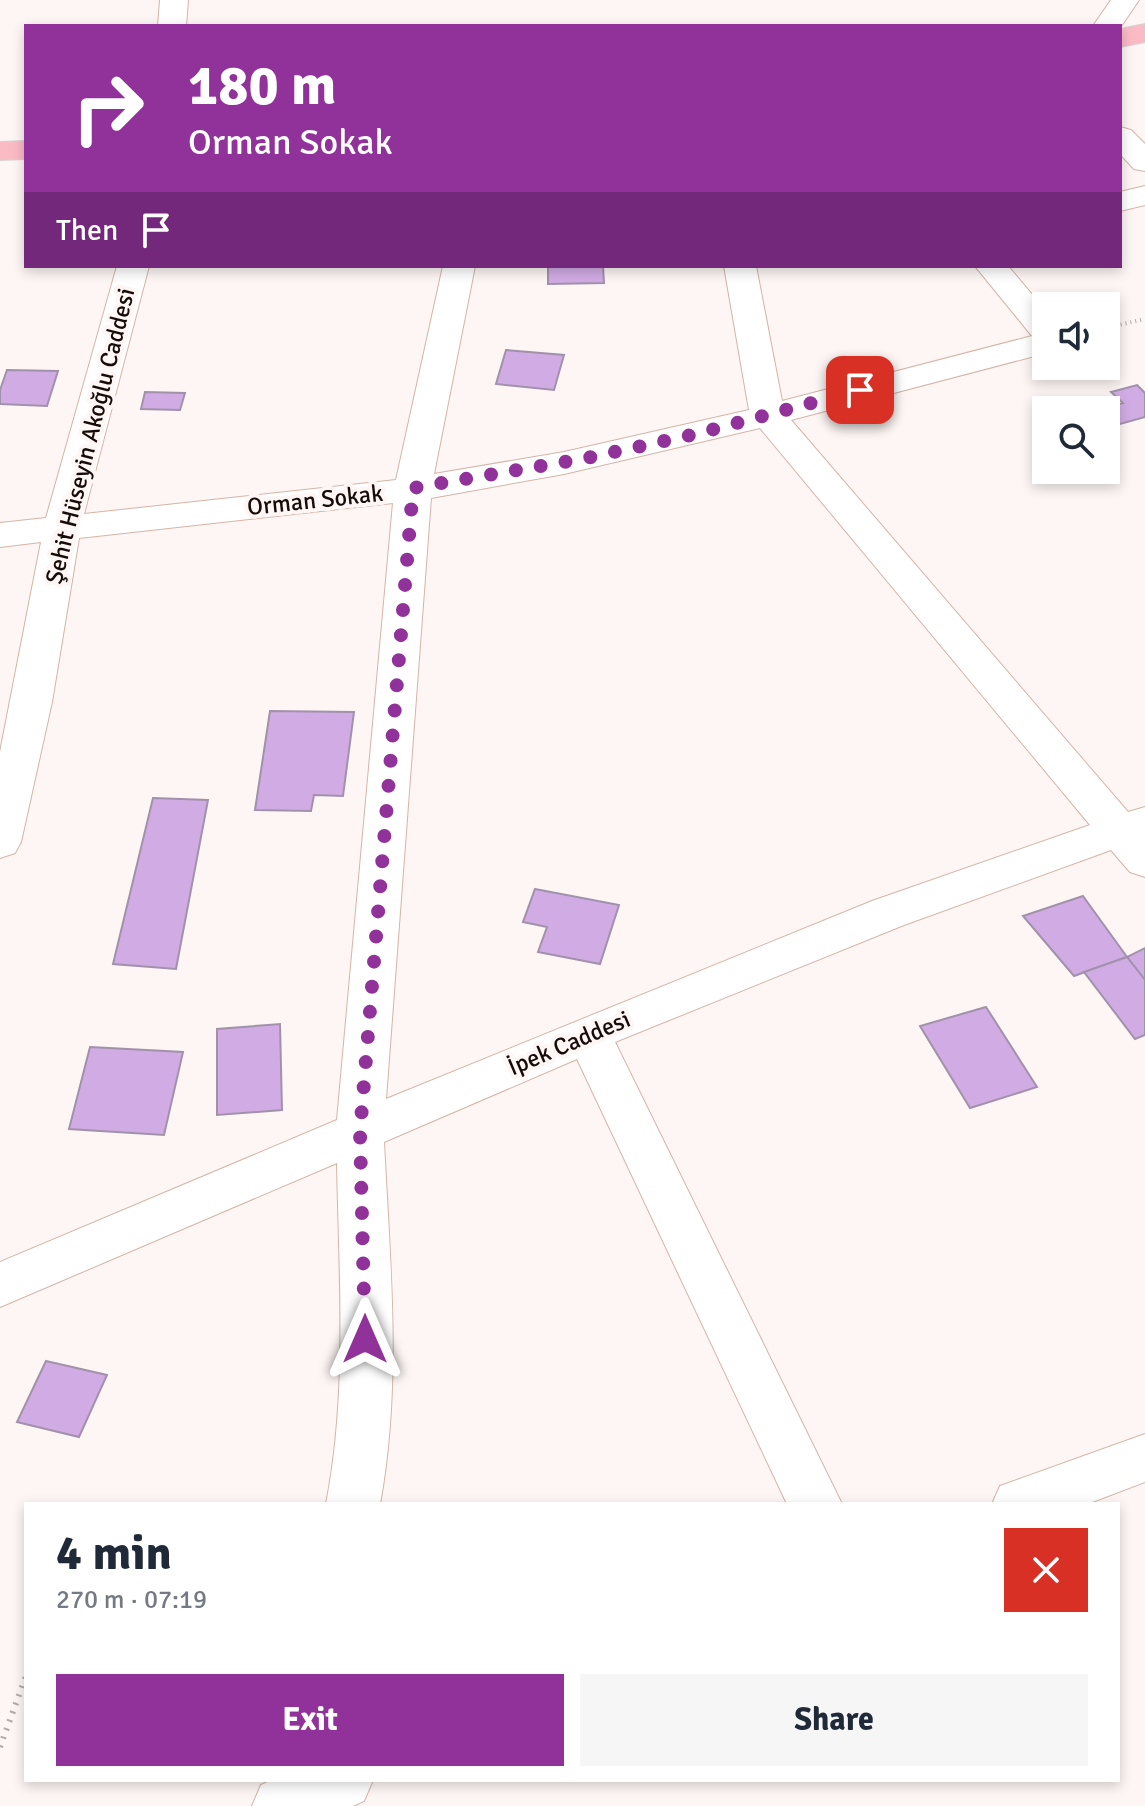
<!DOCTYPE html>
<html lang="en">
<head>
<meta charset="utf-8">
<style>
	body { margin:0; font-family:Signika,sans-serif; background:#f6f6f7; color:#1f2937; height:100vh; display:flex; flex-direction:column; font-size:30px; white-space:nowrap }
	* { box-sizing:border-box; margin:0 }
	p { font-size:26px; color:#747a83 }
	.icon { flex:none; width:44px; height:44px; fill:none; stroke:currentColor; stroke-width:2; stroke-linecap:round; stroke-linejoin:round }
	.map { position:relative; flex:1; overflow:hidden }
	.panel { position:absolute; left:24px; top:1502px; width:1096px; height:280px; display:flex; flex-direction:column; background:#fff; border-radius:0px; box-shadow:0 4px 12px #0003 }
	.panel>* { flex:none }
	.hud { position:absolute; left:24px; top:24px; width:1098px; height:244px; border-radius:0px; box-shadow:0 4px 12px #0003; background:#91329b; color:#fff; overflow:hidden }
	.tools { position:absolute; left:1032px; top:292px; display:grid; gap:16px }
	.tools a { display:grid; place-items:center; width:88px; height:88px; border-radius:0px; background:#fff; box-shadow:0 4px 12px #0003; font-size:40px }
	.pin { position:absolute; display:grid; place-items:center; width:68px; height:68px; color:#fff; margin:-34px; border-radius:16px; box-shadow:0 4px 12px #0006 }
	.me { position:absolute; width:88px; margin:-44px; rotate:0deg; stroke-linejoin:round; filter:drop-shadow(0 0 6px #0008) }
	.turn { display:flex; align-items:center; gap:28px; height:168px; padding:0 32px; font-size:36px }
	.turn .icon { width:104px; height:104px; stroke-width:2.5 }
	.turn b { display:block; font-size:56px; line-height:68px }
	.then { display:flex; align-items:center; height:76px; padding:0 32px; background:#0003; gap:16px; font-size:30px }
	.round { display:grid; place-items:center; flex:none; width:84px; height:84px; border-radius:0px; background:#f6f6f7 }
	.head { display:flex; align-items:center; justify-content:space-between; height:136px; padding:0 32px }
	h1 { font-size:48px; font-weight:700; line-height:60px }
	.action { display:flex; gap:16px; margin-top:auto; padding:16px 32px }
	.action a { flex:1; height:92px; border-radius:0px; background:#91329b; color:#fff; font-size:32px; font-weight:700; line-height:92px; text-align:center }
	.action a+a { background:#f6f6f7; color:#1f2937 }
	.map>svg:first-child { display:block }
	.building { fill:#d1ace4; stroke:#a291ab; stroke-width:2 }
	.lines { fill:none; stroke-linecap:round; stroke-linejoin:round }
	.minor-casing { stroke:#d5b4a8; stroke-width:2 }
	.major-casing { stroke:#d5d3d3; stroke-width:2 }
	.path-far1 { stroke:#b2aaa8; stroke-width:4; stroke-dasharray:1 4; stroke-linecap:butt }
	.path { stroke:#b2aaa8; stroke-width:6; stroke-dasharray:2 7; stroke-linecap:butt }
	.minor { fill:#fff; fill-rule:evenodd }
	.major { fill:#fabbc5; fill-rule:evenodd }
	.route { stroke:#91329b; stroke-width:14; stroke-dasharray:0 25.2 }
	.labels { text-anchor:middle; stroke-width:8; stroke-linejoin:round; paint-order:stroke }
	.street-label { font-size:24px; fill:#160b08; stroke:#fdf6f4 }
</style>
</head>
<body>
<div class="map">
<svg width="1145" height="1806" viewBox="0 0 1145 1806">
	<rect width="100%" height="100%" fill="#fdf6f4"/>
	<g class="building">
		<polygon points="548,266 603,266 604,283 548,284"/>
		<polygon points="506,350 564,355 554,390 496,384"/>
		<polygon points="7,370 58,371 47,406 0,404 0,390"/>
		<polygon points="1137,385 1145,393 1145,417 1113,426 1106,419 1106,410 1099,410 1123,403 1111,392"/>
		<polygon points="145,392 185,393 180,410 141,409"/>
		<polygon points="270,711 354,712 343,796 314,795 311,811 255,810"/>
		<polygon points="153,798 208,800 176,969 113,964"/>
		<polygon points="535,889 619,905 600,964 538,952 547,927 523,922"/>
		<polygon points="1083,896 1127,957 1074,976 1023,916"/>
		<polygon points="1145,948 1145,980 1127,957"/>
		<polygon points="1127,957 1145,980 1145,1035 1135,1039 1084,972"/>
		<polygon points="986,1007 1037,1087 970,1108 920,1026"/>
		<polygon points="280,1024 282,1110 217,1115 217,1029"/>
		<polygon points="90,1047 183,1052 164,1135 69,1129"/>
		<polygon points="46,1361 107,1375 79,1437 17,1422"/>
	</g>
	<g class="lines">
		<defs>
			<g id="minor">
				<polygon points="160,0 188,0 186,26 158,26"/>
				<polygon points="1111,0 1139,0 1120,28 1093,26"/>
				<polygon points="1120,127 1131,130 1145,144 1145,171 1134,169 1120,154"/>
				<polygon points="1145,186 1145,205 1120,211 1120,192"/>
				<path d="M 117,266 L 149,266 L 84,514 L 396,480 L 443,266 L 475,266 L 434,474 L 564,452 L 749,410 L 724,266 L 756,266 L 782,401 L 1032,336 L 975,266 L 1008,266 L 1046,311 L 1046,353 L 791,420 L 1128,812 L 1145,807 L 1145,877 L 1130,872 L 1111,850 L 904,925 L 615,1042 L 842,1504 L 787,1504 L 577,1059 L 384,1142 C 390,1262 402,1385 380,1504 L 326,1504 C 348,1392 339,1276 337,1163 L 0,1307 L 0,1262 L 337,1120 L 393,503 L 79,538 L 52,702 L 21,842 L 15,853 L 0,858 L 0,752 L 41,542 L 0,547 L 0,523 L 46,518 ZM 760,428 L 1090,825 L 872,901 L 386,1099 L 431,498 L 564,474 Z"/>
				<polygon points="1145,1434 1145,1482 1087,1504 992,1504 1000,1486"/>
				<polygon points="272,1780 373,1780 364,1801 353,1806 252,1806 261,1785"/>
			</g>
			<g id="major">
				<polygon points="1145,24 1145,42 1120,47 1120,29"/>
				<polygon points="26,141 26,159 0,160 0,142"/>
			</g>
		</defs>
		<use href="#minor" class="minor-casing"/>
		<use href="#major" class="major-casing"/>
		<polyline class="path-far1" points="1106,328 1145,319"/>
		<polyline class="path" points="0,1747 26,1676"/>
		<use href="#minor" class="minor"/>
		<use href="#major" class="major"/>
	</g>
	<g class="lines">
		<polyline class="route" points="365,1339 360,1132 413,488 587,458 696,434 860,390"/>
	</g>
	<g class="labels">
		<g class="street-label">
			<text transform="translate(90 436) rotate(-76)" y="8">Şehit Hüseyin Akoğlu Caddesi</text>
			<text transform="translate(315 500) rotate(-6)" y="8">Orman Sokak</text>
			<text transform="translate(569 1043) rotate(-23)" y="8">İpek Caddesi</text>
		</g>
	</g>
</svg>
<div class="tools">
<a><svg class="icon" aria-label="sound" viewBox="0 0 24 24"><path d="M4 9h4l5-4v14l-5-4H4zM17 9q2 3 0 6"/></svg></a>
<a><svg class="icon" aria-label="search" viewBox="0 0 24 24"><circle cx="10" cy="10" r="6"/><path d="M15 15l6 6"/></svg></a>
</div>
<div class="pin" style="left:860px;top:390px;background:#d93025"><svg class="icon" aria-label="arrive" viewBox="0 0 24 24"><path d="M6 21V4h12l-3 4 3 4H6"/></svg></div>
<svg class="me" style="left:365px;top:1339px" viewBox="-20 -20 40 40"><path d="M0-17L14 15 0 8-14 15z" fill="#91329b" stroke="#fff" stroke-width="4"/></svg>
<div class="hud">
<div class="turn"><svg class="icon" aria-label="right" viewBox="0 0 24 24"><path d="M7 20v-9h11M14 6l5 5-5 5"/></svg><div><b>180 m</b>Orman Sokak</div></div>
<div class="then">Then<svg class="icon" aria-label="arrive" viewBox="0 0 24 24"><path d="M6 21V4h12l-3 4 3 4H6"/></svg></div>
</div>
<section class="panel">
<div class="head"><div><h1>4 min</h1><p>270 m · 07:19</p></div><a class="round" style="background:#d93025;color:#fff"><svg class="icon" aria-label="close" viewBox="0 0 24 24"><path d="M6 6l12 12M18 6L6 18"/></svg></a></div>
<div class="action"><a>Exit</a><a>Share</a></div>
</section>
</div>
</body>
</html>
